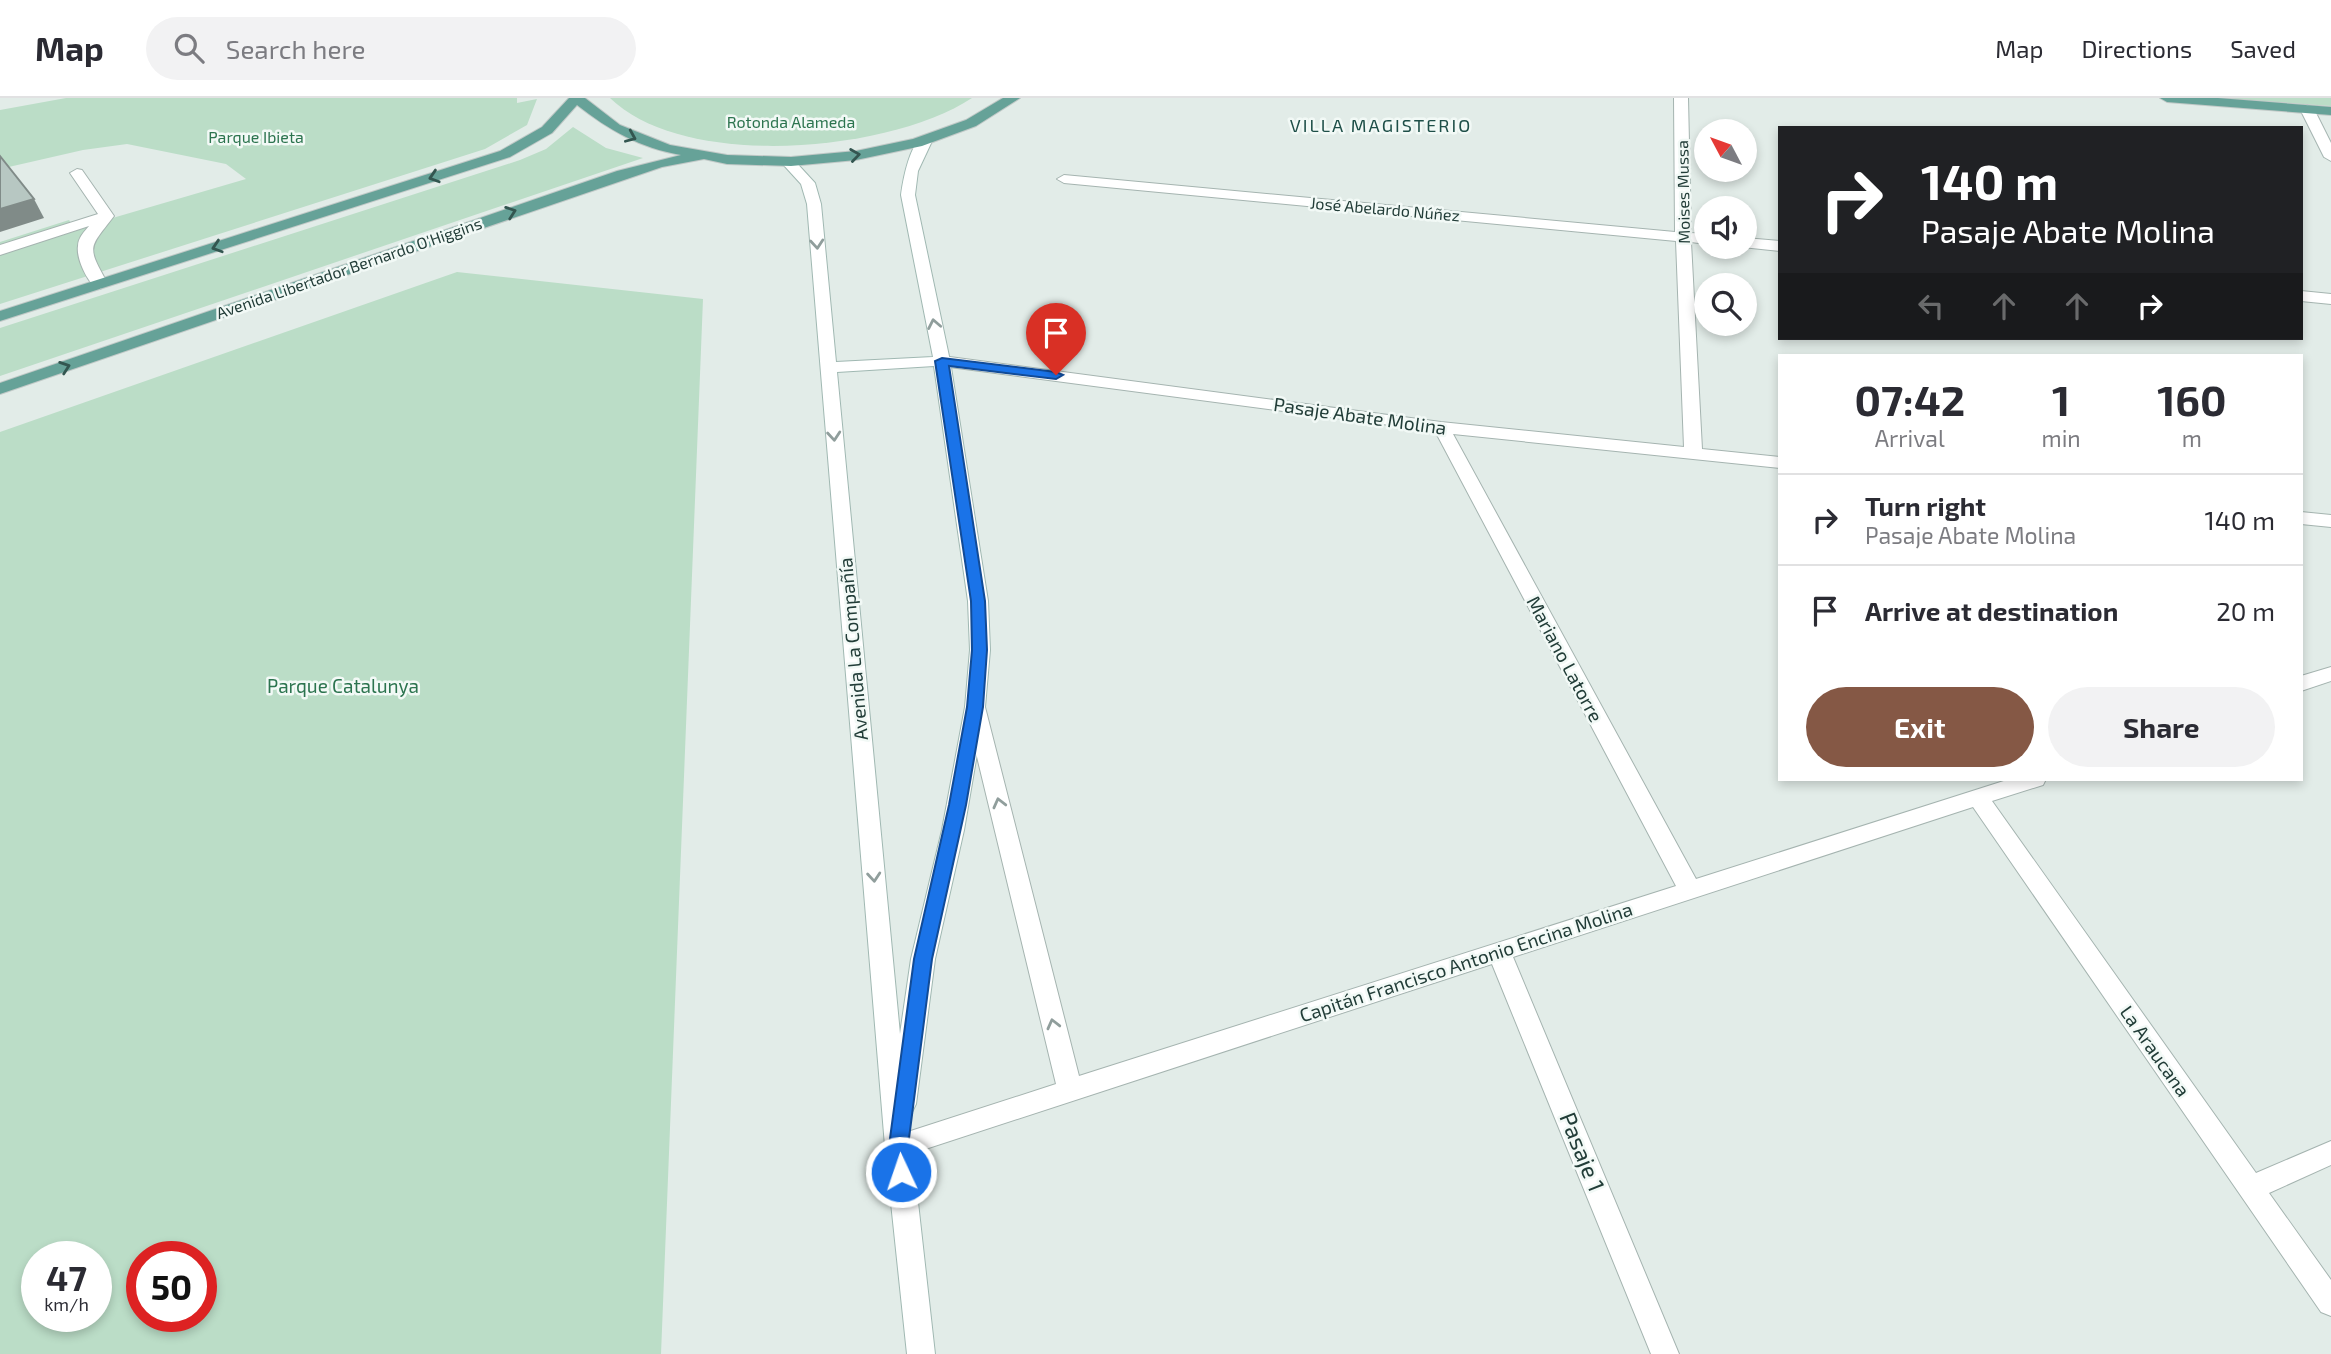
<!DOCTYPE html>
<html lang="en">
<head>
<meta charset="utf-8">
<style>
	body { margin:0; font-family:"Exo 2",sans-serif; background:#f2f2f3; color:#2b2b33; height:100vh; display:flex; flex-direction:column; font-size:26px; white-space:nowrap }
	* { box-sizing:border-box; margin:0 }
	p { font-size:23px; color:#7c7c81 }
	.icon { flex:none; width:38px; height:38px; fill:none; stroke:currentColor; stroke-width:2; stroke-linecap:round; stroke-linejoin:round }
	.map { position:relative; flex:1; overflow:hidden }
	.drawer { position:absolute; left:1778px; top:256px; width:525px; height:427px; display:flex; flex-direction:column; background:#fff; border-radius:0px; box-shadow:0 4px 10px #0003 }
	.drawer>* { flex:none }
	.guide { position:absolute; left:1778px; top:28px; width:525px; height:214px; border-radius:0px; box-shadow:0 4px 10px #0003; background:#202124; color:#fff; overflow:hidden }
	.needle { width:46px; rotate:311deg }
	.tools { position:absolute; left:1694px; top:21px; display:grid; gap:14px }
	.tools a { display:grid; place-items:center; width:63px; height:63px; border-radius:50%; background:#fff; box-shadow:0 4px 10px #0003; font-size:35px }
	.speed { position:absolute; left:21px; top:1143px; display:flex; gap:14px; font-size:35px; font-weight:700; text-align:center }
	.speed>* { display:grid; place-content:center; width:91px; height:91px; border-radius:50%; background:#fff; box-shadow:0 4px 10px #0003; line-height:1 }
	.speed small { font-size:18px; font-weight:400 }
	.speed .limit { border:10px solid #d22; background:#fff; color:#111 }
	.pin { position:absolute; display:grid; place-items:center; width:60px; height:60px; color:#fff; margin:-72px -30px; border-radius:50% 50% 50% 0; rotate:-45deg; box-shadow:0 0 7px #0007 }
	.pin .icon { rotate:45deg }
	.me { position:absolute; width:77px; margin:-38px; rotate:357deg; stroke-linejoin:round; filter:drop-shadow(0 0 5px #0008) }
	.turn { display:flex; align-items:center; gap:24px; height:147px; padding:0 28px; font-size:32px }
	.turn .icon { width:91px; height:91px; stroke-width:2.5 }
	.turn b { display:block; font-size:49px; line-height:60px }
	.lanes { display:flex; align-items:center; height:66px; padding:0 28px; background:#0003; justify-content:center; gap:35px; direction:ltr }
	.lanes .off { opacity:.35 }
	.eta { display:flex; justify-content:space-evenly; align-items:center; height:119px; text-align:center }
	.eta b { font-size:42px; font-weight:700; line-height:49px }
	.action { display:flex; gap:14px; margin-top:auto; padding:14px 28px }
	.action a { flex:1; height:80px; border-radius:42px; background:#855845; color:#fff; font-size:28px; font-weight:700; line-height:80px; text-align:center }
	.action a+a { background:#f2f2f3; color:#2b2b33 }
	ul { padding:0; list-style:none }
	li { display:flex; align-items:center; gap:21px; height:91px; padding:0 28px; border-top:2px solid #e1e1e2 }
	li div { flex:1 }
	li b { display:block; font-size:26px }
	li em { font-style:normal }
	header { display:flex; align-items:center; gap:42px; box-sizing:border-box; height:98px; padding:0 35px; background:#fff; border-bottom:2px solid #e1e1e2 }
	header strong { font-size:33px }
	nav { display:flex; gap:38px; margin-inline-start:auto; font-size:24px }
	.search { width:490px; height:63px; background:#f2f2f3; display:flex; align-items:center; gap:18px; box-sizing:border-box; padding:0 24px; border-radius:38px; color:#7c7c81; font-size:26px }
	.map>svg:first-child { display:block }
	.green { fill:#bbddc7; fill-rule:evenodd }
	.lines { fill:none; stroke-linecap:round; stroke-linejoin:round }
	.lane-casing { stroke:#a5b4b0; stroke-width:2 }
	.street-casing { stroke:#a5b4b0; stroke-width:2 }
	.secondary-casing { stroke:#a0b8b2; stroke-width:2 }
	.primary-casing { stroke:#c1c9c7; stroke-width:2 }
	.lane { fill:#fff; fill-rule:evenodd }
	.street { fill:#fff; fill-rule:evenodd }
	.secondary { fill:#fff; fill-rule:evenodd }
	.primary { fill:#66a298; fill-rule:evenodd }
	.shaded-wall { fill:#808b88 }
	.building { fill:#b7c7c2; stroke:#808b88; stroke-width:2 }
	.oneway { stroke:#335650 }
	.oneway2 { stroke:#909e9c }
	.route { fill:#1a73e8; stroke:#114b97; stroke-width:2 }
	.labels { text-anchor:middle; stroke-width:5; stroke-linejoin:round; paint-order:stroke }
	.far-park-label { font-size:16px; fill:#2c744f; stroke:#f2f9f6 }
	.far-street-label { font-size:16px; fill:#223d38; stroke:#f2f9f6 }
	.far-neighbourhood-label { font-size:18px; letter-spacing:2px; fill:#1e4f48; stroke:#f2f9f6 }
	.street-label { font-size:19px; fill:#223d38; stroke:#f2f9f6 }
	.park-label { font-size:19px; fill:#2c744f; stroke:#f2f9f6 }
	.near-street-label { font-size:23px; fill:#223d38; stroke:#f2f9f6 }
</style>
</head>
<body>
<header>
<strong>Map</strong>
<div class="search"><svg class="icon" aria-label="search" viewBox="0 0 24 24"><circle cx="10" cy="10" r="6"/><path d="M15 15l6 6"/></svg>Search here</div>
<nav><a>Map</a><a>Directions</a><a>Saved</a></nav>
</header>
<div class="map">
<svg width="2331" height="1256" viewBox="0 0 2331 1256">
	<rect width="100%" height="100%" fill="#e2ece8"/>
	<g class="green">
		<polygon points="66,0 517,0 517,5 537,1 527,27 485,51 0,206 0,144 69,122 75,131 246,81 226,66 127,46 83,52 0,71 0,12"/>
		<path d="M 610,0 L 972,0 C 890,54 685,73 610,0 Z"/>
		<polygon points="2223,0 2331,0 2331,8"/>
		<polygon points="573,29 606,50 643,60 0,278 0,230 520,62 546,51"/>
		<path d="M 457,174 L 703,201 L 661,1256 L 0,1256 L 0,334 ZM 96,1158 L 96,1218 L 37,1218 L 37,1158 ZM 201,1158 L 201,1218 L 142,1218 L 142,1158 Z"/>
	</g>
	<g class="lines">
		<defs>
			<path id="lane" d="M 77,71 L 82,72 L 114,118 C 89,151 86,147 108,186 L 100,191 C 88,188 76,160 78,148 C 78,140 84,134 89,128 L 0,157 L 0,147 L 98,116 L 70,75 Z"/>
			<g id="street">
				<polygon points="1674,0 1688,0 1691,135 1706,136 1706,146 1691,144 1702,351 1780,359 1780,370 1453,336 1696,781 2010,681 2046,681 2043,687 1992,703 2256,1075 2331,1043 2331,1067 2269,1095 2331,1182 2331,1218 2321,1214 1973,709 1513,859 1679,1256 1651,1256 1492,866 898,1060 889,1056 885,1048 889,1040 1056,986 965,609 968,604 975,602 982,604 985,609 1079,978 1676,788 1435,333 942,268 934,263 942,258 1441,324 1684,349 1676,143 1064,85 1057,81 1064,77 1675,134"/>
				<polygon points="2307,7 2314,11 2331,45 2331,63 2324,59 2300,11"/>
				<polygon points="1745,140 1780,143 1780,153 1742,149 1745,149"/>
				<polygon points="2301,193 2331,196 2331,206 2301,203"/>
				<polygon points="2301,414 2331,417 2331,429 2301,426"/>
				<polygon points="2331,569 2331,583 2301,593 2301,578"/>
			</g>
			<path id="secondary" d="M 926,37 L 933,41 L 918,73 L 915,97 L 950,263 L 988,503 L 990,552 L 985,609 L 964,732 L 935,861 L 916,1006 L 912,1014 L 908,1015 L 935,1256 L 907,1256 L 885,1048 L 807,106 L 801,86 L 780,63 L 787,59 L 792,60 L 815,85 L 821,106 L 836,264 L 933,259 L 901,97 C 903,82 910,42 926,37 ZM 934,268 L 968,503 L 970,552 L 965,609 L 942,732 L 911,861 L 900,936 L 837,274 Z"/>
			<g id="primary">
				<path d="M 569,0 L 585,0 L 620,27 L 670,47 L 727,57 L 791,59 L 856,53 L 913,41 L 966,22 L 1003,0 L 1020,0 L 976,28 L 922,48 L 856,62 L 791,68 L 727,66 L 704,61 L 662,69 L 0,296 L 0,285 L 617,73 L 681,57 C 640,50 609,32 577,7 L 552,35 L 510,59 L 0,223 L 0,213 L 500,53 L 542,29 Z"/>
				<polygon points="2160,0 2218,0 2331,9 2331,17 2167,4"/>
			</g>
		</defs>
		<use href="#lane" class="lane-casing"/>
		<use href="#street" class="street-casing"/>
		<use href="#secondary" class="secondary-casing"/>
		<use href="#primary" class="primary-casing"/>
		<use href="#lane" class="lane"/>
		<use href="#street" class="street"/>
		<use href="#secondary" class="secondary"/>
		<use href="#primary" class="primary"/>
	</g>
	<polygon class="shaded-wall" points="34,101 44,120 0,134 0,111"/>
	<polygon class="building" points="0,58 34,101 0,111"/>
	<defs><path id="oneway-chevron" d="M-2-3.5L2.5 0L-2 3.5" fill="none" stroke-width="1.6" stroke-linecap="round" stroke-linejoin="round" transform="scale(1.75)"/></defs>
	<g class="oneway">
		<use href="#oneway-chevron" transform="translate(631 39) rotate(23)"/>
		<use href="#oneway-chevron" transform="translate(855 57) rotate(-8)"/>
		<use href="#oneway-chevron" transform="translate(434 79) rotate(162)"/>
		<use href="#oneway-chevron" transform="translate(511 114) rotate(-19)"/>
		<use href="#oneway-chevron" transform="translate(217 149) rotate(162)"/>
		<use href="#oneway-chevron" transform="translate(65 269) rotate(-19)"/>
	</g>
	<g class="oneway2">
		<use href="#oneway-chevron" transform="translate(817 146) rotate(85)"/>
		<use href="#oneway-chevron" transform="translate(934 226) rotate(-101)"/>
		<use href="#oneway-chevron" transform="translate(834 338) rotate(85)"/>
		<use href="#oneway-chevron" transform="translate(999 705) rotate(-104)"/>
		<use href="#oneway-chevron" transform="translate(874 779) rotate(85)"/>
		<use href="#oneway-chevron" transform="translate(1053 926) rotate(-104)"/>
	</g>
	<polygon class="route" points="942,260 1056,274 1063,277 1056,281 949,268 985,503 987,552 983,609 966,707 932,861 908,1048 911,1074 908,1080 901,1083 894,1080 889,1048 914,861 949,707 967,609 972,552 971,503 935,263"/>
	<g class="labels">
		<g class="far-park-label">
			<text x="791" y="30">Rotonda Alameda</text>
			<text x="256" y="45">Parque Ibieta</text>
		</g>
		<g class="far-street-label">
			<text transform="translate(1683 94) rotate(-91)" y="6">Moises Mussa</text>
			<text transform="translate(1385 111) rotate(5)" y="6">José Abelardo Núñez</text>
			<text transform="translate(349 170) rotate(-19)" y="6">Avenida Libertador Bernardo O'Higgins</text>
		</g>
		<g class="far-neighbourhood-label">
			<text x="1381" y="34">VILLA MAGISTERIO</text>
		</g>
		<g class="street-label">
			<text transform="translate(1360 318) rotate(8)" y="7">Pasaje Abate Molina</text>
			<text transform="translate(853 551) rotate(-95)" y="7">Avenida La Compañía</text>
			<text transform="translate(1565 561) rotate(62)" y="7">Mariano Latorre</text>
			<text transform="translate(1466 864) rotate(-18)" y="7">Capitán Francisco Antonio Encina Molina</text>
			<text transform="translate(2155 953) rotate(55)" y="7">La Araucana</text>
		</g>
		<g class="park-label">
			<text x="343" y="595">Parque Catalunya</text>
		</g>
		<g class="near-street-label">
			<text transform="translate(1582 1054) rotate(68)" y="8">Pasaje 1</text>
		</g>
	</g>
</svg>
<div class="tools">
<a><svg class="needle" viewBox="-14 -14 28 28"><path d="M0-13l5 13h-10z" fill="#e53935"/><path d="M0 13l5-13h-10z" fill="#7c7c81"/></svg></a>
<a><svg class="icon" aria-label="sound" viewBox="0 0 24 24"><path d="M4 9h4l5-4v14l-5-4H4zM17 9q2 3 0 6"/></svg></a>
<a><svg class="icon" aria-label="search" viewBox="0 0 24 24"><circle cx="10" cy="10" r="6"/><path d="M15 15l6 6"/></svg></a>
</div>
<div class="speed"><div>47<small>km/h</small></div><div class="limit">50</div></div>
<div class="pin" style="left:1056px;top:277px;background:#d93025"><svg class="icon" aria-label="arrive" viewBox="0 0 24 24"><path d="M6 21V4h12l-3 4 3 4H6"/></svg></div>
<svg class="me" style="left:901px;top:1074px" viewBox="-20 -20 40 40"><circle r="17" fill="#1a73e8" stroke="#fff" stroke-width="3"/><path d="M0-11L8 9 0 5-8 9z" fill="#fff"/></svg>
<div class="guide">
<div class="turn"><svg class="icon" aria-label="right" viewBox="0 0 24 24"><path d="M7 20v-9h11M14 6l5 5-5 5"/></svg><div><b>140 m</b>Pasaje Abate Molina</div></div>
<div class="lanes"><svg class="icon off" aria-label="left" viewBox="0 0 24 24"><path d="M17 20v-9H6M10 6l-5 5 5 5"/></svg><svg class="icon off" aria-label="ahead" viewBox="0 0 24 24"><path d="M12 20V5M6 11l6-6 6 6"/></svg><svg class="icon off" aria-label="ahead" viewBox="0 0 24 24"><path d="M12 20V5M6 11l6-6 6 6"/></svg><svg class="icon" aria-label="right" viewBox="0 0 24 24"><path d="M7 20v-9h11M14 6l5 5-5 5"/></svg></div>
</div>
<section class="drawer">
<div class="eta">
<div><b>07:42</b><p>Arrival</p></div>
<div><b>1</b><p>min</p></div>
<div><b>160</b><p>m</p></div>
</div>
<ul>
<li><svg class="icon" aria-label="right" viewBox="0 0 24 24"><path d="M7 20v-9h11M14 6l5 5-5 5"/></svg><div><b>Turn right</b><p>Pasaje Abate Molina</p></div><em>140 m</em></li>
<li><svg class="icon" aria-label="arrive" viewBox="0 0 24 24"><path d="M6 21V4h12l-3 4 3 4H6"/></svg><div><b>Arrive at destination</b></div><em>20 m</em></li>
</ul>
<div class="action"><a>Exit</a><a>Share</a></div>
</section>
</div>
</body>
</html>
